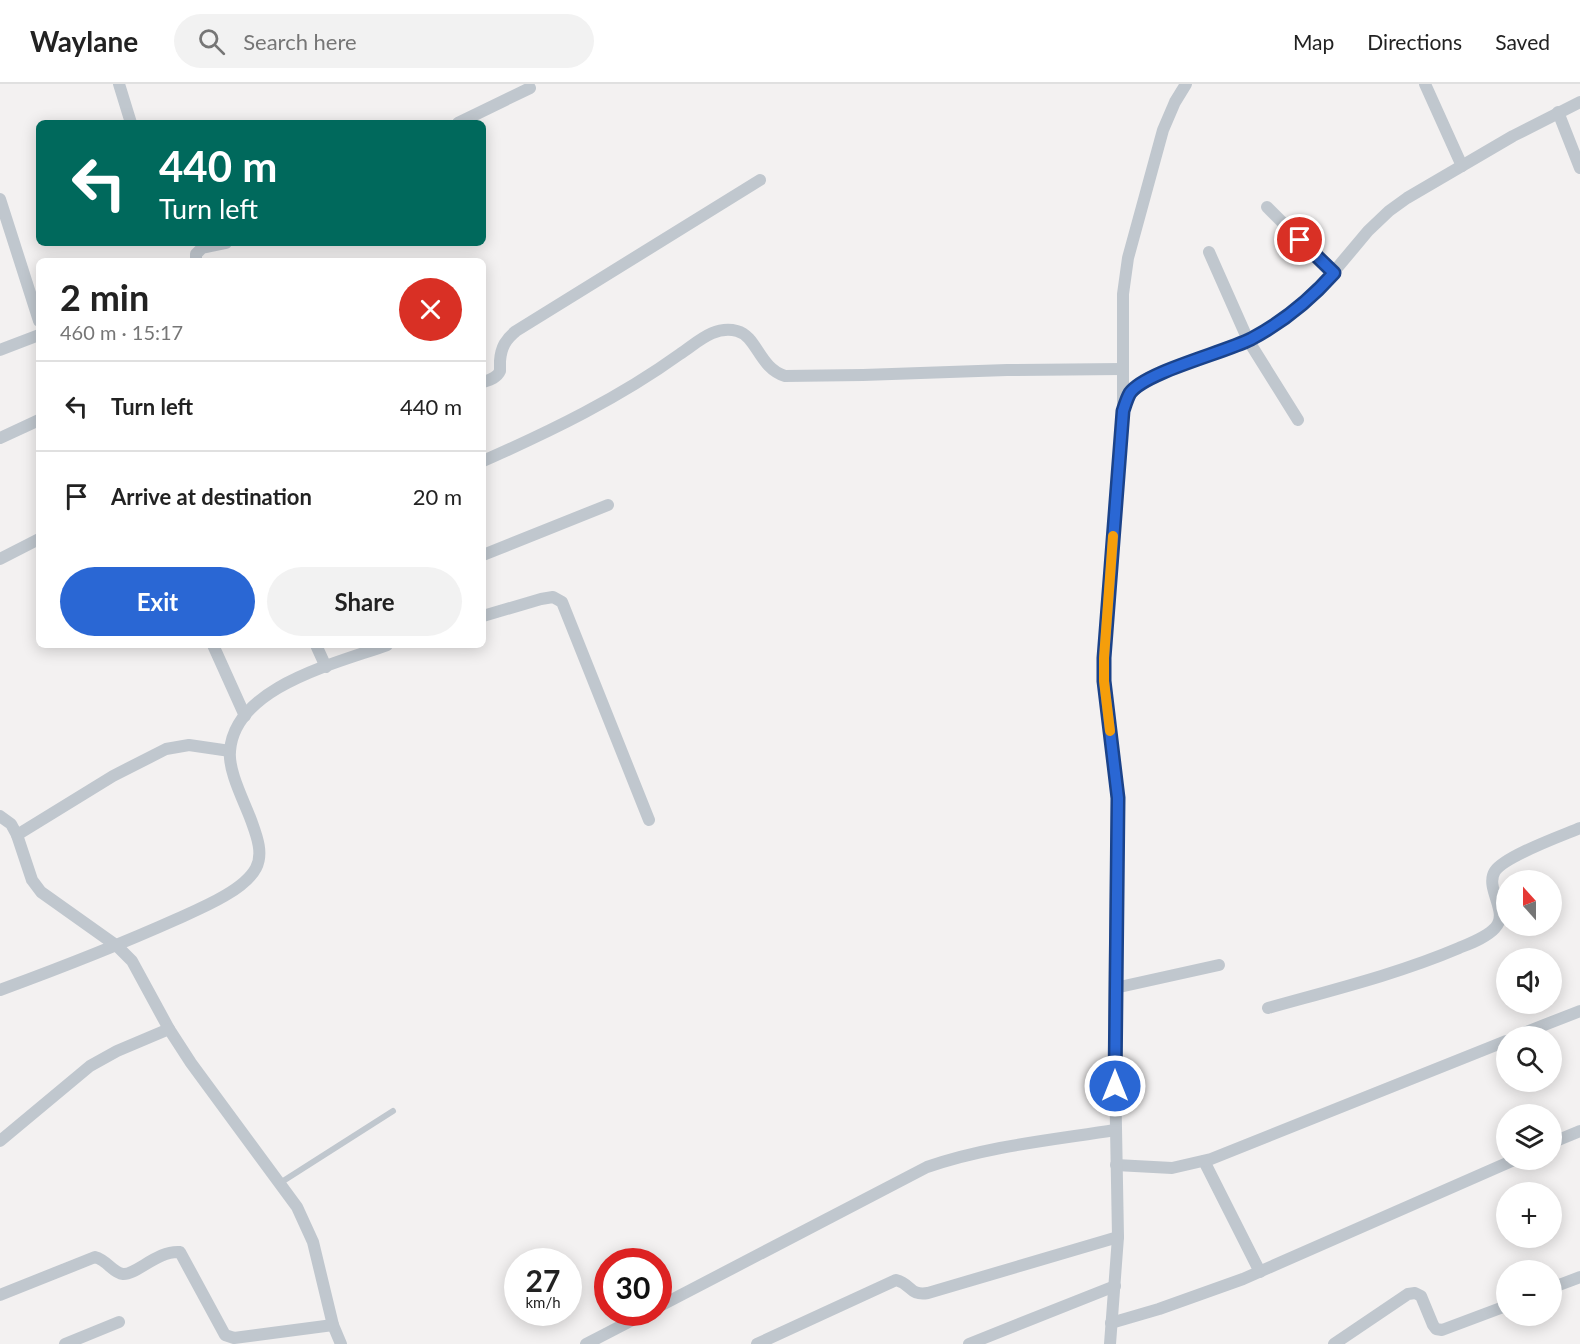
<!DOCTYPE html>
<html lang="en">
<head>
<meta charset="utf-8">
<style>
	body { margin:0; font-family:Lato,sans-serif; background:#f2f2f2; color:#222; height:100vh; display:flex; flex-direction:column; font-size:22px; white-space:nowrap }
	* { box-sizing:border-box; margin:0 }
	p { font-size:20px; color:#767676 }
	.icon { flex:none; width:33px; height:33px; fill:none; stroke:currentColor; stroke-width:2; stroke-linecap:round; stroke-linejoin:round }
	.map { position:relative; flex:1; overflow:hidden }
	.side { position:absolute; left:36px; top:174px; width:450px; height:390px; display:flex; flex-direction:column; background:#fff; border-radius:9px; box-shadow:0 3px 15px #0003 }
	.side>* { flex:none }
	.hud { position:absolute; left:36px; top:36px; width:450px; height:126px; border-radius:9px; box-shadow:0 3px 15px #0003; background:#00695c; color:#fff; overflow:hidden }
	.needle { width:39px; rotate:339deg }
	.buttons { position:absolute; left:1496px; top:786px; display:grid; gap:12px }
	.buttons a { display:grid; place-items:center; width:66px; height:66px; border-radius:50%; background:#fff; box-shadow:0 3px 15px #0003; font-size:30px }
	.speed { position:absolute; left:504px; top:1164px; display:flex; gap:12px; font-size:30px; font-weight:700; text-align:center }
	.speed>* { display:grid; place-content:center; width:78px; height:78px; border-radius:50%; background:#fff; box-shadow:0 3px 15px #0003; line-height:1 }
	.speed small { font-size:15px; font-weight:400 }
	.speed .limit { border:9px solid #d22; background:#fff; color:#111 }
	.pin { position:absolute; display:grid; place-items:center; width:51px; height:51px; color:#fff; margin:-26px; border:3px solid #fff; border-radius:50%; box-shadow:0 2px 6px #0007 }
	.me { position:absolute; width:66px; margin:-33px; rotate:0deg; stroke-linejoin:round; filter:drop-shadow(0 0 4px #0008) }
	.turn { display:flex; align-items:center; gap:21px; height:126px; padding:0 24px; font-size:27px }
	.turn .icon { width:78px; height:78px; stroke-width:2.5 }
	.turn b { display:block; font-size:42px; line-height:51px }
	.round { display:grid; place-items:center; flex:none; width:63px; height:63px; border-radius:32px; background:#f2f2f2 }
	.head { display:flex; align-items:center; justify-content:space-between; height:102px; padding:0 24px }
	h1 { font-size:36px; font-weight:700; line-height:45px }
	.action { display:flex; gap:12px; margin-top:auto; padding:12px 24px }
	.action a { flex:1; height:69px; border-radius:36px; background:#2a67d4; color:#fff; font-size:24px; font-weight:700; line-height:69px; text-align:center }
	.action a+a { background:#f2f2f2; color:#222 }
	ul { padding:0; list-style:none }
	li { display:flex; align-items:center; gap:18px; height:90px; padding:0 24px; border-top:2px solid #e0e0e0 }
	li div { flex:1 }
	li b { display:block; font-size:22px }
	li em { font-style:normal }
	header { display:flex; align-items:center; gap:36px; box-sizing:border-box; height:84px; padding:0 30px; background:#fff; border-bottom:2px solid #e0e0e0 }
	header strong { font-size:28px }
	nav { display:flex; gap:33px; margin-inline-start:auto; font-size:21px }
	.search { width:420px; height:54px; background:#f2f2f2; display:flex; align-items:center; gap:15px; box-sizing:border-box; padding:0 21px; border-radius:33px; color:#767676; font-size:22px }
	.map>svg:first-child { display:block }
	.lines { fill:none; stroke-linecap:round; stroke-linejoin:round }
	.lane { stroke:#c0c7ce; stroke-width:6 }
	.street { stroke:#c0c7ce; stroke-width:12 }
	.route-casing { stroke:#1b438a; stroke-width:15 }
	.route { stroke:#2a67d4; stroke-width:10 }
	.slow { stroke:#f59e0b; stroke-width:10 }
</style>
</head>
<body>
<header>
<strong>Waylane</strong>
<div class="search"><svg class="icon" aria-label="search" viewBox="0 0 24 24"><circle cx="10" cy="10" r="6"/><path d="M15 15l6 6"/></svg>Search here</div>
<nav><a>Map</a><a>Directions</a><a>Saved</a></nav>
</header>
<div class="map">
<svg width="1580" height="1260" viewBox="0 0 1580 1260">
	<rect width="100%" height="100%" fill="#f3f1f1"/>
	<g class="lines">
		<polyline class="lane" points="280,1099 393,1027"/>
		<g class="street">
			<polyline points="119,0 131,39"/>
			<polyline points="1425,0 1462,82"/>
			<polyline points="1558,28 1580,84"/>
			<polyline points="458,39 530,4"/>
			<polyline points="0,115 39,237"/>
			<polyline points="1267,123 1334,190"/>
			<polyline points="1209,168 1248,256 1298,336"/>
			<polyline points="196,177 196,170 202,164 226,159"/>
			<polyline points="0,266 39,251"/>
			<path d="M 483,298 C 489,296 497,294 500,287 C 500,286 500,278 500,277 C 501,263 506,255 516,247 L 760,96"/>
			<polyline points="1123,321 1123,210 1128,174 1163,46 1175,18 1186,0"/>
			<polyline points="0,354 39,336"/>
			<path d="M 483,377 C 551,347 619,314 680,270 C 697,259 714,241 737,247 C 757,252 759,284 785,292 L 863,291 L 1007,286 L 1122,285"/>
			<polyline points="483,471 608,421"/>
			<polyline points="0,475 39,455"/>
			<polyline points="483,532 541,515 553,513 562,518 649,736"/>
			<polyline points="213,561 245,632"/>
			<polyline points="316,561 326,583"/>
			<polyline points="0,732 11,740 17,751 32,796 41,808 117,862 132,877 169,945 191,979 297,1123 313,1158 333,1241 341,1260"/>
			<polyline points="17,751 113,692 166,665 189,661 230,667"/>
			<polyline points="1115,904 1219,881"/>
			<path d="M 0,906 C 60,884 119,861 177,835 C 199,825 244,807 256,784 C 264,769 256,750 251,736 C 244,717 228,687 230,667 C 235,602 338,579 387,561"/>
			<path d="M 1268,924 C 1332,906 1398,890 1459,864 C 1471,859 1487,853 1495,844 C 1510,828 1484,804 1495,787 C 1505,772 1561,752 1580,744"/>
			<polyline points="1516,952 1580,927"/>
			<polyline points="0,1057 90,982 117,967 169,945"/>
			<polyline points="1551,1059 1580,1047"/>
			<polyline points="1204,1077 1260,1188"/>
			<polyline points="1116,1081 1172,1084 1211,1075 1506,957"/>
			<polyline points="1551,1204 1580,1193"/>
			<path d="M 0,1211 L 95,1173 C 107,1176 113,1189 123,1190 C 136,1191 158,1166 180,1168 L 225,1251 L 234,1254 L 333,1241"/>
			<path d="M 658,1223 L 927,1083 C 988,1062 1052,1056 1115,1046"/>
			<polyline points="1111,1239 1159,1225 1243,1195 1514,1076"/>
			<polyline points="65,1260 119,1238"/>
			<polyline points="586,1260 648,1228"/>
			<path d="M 757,1260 L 896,1196 C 912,1200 909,1212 928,1209 L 1118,1153"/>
			<polyline points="969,1260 1115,1202"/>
			<polyline points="1110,1260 1118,1153 1114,935 1117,714 1104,597 1104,574 1123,327 1130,310 1148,294 1248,256 1273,243 1293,228 1316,209 1368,147 1389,127 1407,114 1513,52 1580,18"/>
			<polyline points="1334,1260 1408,1210 1415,1209 1421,1212 1433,1241 1436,1245 1442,1246 1506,1222"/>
		</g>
	</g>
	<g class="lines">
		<defs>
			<path id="route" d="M 1115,1002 L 1118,714 L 1104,597 L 1104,574 L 1123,327 C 1125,321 1127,314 1130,309 C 1145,288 1223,269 1251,255 C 1283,238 1310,216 1334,189 L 1300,156"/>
		</defs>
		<use href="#route" class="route-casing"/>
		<use href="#route" class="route"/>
		<polyline class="slow" points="1110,647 1104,597 1104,574 1113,452"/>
	</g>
</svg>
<div class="buttons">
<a><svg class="needle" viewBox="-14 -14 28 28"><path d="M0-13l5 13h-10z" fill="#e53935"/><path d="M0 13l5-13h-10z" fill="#767676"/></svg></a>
<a><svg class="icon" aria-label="sound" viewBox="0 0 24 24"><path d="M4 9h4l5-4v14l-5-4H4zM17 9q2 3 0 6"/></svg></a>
<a><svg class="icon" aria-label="search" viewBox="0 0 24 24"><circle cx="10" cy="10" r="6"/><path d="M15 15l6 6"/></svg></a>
<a><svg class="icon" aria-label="layers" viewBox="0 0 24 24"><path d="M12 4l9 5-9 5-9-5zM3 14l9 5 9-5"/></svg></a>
<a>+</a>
<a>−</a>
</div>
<div class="speed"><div>27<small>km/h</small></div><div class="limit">30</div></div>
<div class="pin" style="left:1300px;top:156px;background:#d93025"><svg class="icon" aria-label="arrive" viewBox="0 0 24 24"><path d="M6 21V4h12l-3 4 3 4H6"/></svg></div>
<svg class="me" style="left:1115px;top:1002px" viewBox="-20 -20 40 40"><circle r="17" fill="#2a67d4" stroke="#fff" stroke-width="3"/><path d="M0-11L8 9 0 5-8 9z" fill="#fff"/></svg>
<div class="hud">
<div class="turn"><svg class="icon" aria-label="left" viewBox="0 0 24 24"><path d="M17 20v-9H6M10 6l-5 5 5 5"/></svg><div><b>440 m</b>Turn left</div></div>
</div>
<section class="side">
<div class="head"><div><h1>2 min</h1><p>460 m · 15:17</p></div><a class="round" style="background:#d93025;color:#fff"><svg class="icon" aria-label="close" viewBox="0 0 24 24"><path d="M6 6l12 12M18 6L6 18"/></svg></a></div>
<ul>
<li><svg class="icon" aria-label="left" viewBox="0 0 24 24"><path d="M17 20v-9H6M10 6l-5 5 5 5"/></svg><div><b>Turn left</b></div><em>440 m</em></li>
<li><svg class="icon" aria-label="arrive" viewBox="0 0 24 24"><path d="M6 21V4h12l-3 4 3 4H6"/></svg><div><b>Arrive at destination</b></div><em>20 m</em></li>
</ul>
<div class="action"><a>Exit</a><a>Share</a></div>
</section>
</div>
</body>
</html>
